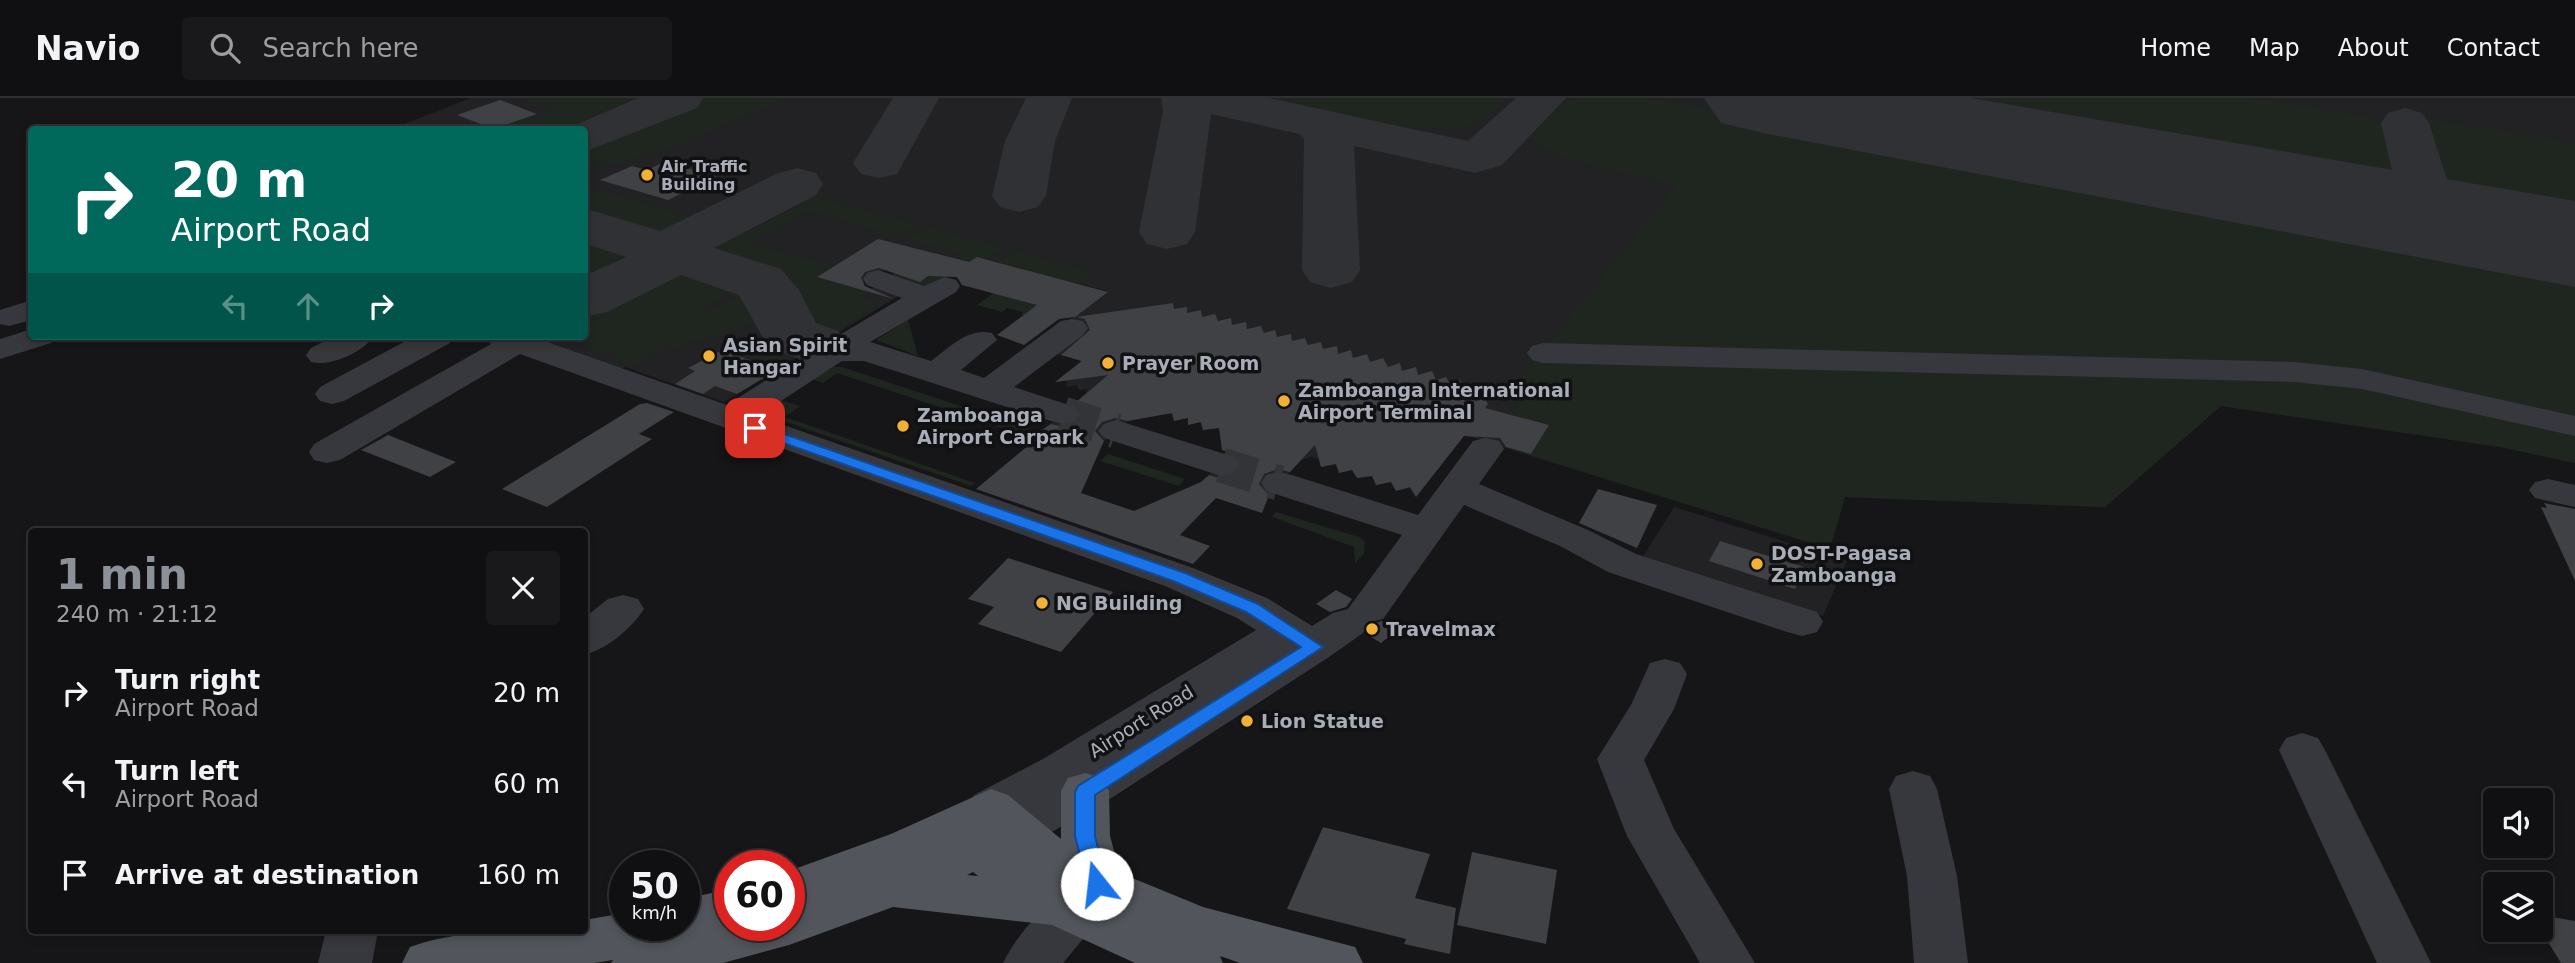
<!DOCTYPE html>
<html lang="en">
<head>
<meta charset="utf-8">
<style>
	body { margin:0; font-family:"DejaVu Sans",sans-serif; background:#19191b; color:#f1f3f6; height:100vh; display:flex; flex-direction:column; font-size:26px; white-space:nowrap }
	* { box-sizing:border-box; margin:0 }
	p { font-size:23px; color:#9c9d9f }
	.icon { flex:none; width:38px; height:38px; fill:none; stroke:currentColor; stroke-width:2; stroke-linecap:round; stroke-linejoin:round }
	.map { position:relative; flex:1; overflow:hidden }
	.details { position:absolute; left:28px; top:430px; width:560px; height:406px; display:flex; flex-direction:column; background:#101012; border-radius:7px; box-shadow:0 4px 10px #0003,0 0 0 2px #303032 }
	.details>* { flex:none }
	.guide { position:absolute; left:28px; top:28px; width:560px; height:214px; border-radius:7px; box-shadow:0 4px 10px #0003,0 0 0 2px #303032; background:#00695c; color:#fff; overflow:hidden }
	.buttons { position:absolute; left:2483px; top:690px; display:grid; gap:14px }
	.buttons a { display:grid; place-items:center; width:70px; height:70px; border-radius:7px; background:#101012; box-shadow:0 4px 10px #0003,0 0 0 2px #303032; font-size:35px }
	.speed { position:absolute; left:609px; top:752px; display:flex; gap:14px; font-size:35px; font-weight:700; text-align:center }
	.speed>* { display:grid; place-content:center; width:91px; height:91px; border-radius:50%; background:#101012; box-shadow:0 4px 10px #0003,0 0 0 2px #303032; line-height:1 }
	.speed small { font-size:18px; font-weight:400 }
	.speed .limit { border:10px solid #d22; background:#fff; color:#111 }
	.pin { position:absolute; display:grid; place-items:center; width:60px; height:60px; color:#fff; margin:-30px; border-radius:14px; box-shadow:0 4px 10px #0006 }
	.me { position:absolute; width:77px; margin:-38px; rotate:344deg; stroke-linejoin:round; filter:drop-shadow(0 0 5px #0008) }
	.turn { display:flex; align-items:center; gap:24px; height:147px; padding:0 28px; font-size:32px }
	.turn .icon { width:91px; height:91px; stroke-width:2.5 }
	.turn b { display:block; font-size:49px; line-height:60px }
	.lanes { display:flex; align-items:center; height:66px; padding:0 28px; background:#0003; justify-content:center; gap:35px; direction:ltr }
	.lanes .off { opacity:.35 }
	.round { display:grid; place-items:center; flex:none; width:74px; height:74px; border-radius:7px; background:#19191b }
	.headline { display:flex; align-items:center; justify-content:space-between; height:119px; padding:0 28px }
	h1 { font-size:42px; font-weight:600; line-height:52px; color:#8c9099 }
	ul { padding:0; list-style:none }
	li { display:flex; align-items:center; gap:21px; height:91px; padding:0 28px }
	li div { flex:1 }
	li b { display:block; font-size:26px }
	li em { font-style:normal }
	header { display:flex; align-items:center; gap:42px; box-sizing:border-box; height:98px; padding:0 35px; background:#101012; border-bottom:2px solid #303032 }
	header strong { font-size:33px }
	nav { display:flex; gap:38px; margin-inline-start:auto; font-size:24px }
	.search { width:490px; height:63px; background:#19191b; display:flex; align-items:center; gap:18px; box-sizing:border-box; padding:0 24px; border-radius:7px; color:#9c9d9f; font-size:26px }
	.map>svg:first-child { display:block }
	.built { fill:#222225 }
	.green { fill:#1e261f }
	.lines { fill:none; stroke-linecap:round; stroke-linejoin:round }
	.taxiway { fill:#303135; fill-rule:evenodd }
	.runway { fill:#303135; fill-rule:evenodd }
	.building { fill:#404145; fill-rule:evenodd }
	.minor-tunnel { stroke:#333438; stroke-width:35; stroke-dasharray:35 18; stroke-linecap:butt }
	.minor { fill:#37383d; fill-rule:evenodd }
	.major { fill:#53555c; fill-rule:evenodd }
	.route { fill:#1a73e8; stroke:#114b97; stroke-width:2 }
	.poi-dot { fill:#f2b134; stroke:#111113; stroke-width:2.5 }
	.labels { text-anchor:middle; stroke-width:7; stroke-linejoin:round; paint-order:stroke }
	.far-poi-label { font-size:16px; font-weight:bold; fill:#a8adb8; stroke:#111113; text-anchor:start }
	.poi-label { font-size:19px; font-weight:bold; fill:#a8adb8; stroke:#111113; text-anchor:start }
	.street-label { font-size:19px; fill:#a8adb8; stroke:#111113 }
</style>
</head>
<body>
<header>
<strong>Navio</strong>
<div class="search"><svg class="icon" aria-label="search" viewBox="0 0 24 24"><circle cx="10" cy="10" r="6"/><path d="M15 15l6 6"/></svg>Search here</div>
<nav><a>Home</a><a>Map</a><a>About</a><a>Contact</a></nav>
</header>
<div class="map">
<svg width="2575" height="865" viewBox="0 0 2575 865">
	<rect width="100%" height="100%" fill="#161618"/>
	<g class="built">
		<polygon points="471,0 2575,0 2575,365 2500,349 2221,308 2105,409 1845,399 1830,451 1464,337 1416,399 1410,390 1396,393 1391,384 1376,387 1372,378 1357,380 1352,372 1339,375 1335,366 1321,369 1319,361 1311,359 1301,362 1270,395 1262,415 1187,390 1201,384 1244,345 1233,334 1220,337 1219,330 1203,332 1200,324 1188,327 1188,320 1174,323 1172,316 1137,315 1104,343 1095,360 1030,339 1050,326 1085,296 1088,291 1079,292 1077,287 1067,289 1067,283 1055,284 1081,263 1035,250 1107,193 966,156 932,179 890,168 860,187 871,191 878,186 905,194 724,304 625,269 614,274 517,238 584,238 584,32 389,32"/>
		<polygon points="1674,409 1847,463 1823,518 1643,459"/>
	</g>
	<g class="green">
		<polygon points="524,0 671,0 585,35 584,32 494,31 552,11"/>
		<path d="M 693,0 L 785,0 L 661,55 C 646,51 637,62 623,65 C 610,68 598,61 585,67 L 585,45 Z"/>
		<path d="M 1266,0 L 1509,0 C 1499,8 1490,18 1479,24 C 1442,46 1310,9 1266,0 Z"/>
		<path d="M 1571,0 L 1647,0 L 2575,171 L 2575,365 L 2500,349 L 2221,308 L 2105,409 L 1845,399 L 1830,451 L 1508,350 L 1531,356 L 1549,327 L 1516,318 L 1518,301 L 1508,296 L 1676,87 C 1644,76 1545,67 1530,36 Z"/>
		<polygon points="1885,0 2251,0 2367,19 2390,29 2402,79 2392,85 2378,86"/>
		<path d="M 2426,21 L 2575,45 L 2575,120 C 2537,113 2471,111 2441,88 Z"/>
		<path d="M 585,88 L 691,119 L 692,134 C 658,151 619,130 585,120 Z"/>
		<path d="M 799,95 L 917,126 L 898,138 L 808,113 L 748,145 L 835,168 L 818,179 L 871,191 L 859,200 L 881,206 L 823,241 L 800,234 L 781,188 L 769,178 L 697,154 L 693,147 L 712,135 C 742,144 769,123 795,110 L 775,103 Z"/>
		<polygon points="928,129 1004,150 986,161 977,159 928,190 886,180 902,171 932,179 965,156 908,141"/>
		<polygon points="585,145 617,146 649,156 651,160 639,171 585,197"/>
		<polygon points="1014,153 1085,172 1092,176 1081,186 1070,184 1024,217 1021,217 1023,214 1007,210 1002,214 977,207 1026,172 998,164"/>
		<polygon points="667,170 693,170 735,184 737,188 702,211 710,214 742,195 755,193 762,199 768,215 766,220 700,243 694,241 677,250 669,248 633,268 613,260 619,256 608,251 599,256 585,250 592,246 565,238 584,238 585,219 605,209 589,202 647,174"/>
		<polygon points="908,222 918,258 876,242"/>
		<polygon points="770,235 806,252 773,270 722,251"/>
		<polygon points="834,269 842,269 1030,331 1024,337 837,275 823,285 812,281"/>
		<polygon points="781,302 800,308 785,319 975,385 971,388 760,315"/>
		<polygon points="1108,356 1185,381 1179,388 1100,363"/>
		<polygon points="1276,414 1359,439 1365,444 1364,455 1355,466 1354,449 1272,419"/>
	</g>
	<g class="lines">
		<g class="taxiway">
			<polygon points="638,0 703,0 697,10 584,54 584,32 564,32"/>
			<polygon points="893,0 939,0 897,76 879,80 861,76 853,65"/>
			<polygon points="1026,0 1072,0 1055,43 1046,98 1038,109 1019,114 1000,109 992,98 1005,43"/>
			<polygon points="1161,0 1269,0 1468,43 1516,0 1566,0 1502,67 1475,75 1354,48 1360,172 1352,184 1331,190 1310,184 1302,172 1304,41 1299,36 1211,16 1195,134 1187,146 1167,151 1147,146 1139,134 1163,13"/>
			<polygon points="2405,10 2422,15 2429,25 2459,120 2451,132 2431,137 2411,132 2403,120 2381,25 2388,15"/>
			<polygon points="797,70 816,75 823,86 816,97 714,150 781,171 799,192 816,225 838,233 847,247 838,261 815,266 769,250 739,197 681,177 607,214 584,219 584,178 626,159 584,145 584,110 660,133 778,75"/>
		</g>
		<polygon class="runway" points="1704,0 1971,0 2575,103 2575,189 1763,35 1721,25"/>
	</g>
	<g class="building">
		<polygon points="500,2 537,16 494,31 457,17"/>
		<polygon points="664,64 717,78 668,102 600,82 632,68 647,72"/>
		<polygon points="878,141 969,164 977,159 1108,194 1075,219 1059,221 1024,247 997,237 1037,207 962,187 957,179 928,178 920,184 879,170 865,174 861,180 865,188 894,201 817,179"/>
		<path d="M 1173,205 L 1174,211 L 1187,209 L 1187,215 L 1201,212 L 1202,219 L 1215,216 L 1218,223 L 1231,220 L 1232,227 L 1246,224 L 1247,231 L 1261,228 L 1264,235 L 1275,232 L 1277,239 L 1291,236 L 1292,243 L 1305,240 L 1308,247 L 1321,244 L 1323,251 L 1337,248 L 1338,256 L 1351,252 L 1353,260 L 1367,256 L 1370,264 L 1383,260 L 1388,269 L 1400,265 L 1402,273 L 1416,269 L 1418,277 L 1432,273 L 1436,282 L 1446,279 L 1450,286 L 1460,282 L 1465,291 L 1477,287 L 1488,306 L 1485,310 L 1549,327 L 1531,356 L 1506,349 L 1500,340 L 1464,338 L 1416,399 L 1410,389 L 1396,393 L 1391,384 L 1376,387 L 1372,378 L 1357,380 L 1352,372 L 1339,375 L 1336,366 L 1321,369 L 1315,347 L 1290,374 L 1278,371 L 1264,376 L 1259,386 L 1269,397 L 1262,415 L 1216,400 L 1180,437 L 1210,448 L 1193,466 L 976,391 L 1036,341 L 1031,339 L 1051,326 L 1064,329 L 1077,325 L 1083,316 L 1074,306 L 1108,277 L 1055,284 L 1082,263 L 1061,257 L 1090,232 L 1085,221 L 1076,219 ZM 1172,315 L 1174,323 L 1188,320 L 1188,327 L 1201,324 L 1203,332 L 1219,330 L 1222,352 L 1235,356 L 1241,366 L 1236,376 L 1222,381 L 1209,377 L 1201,384 L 1134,413 L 1081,395 L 1104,343 L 1095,333 L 1102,324 L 1115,320 L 1128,323 Z"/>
		<polygon points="722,252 777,272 737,296 715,288 703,296 675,286 695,273 688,270"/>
		<polygon points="647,305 674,314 639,336 652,341 547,409 502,391 640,306"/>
		<polygon points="388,337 456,364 430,379 361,352"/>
		<polygon points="1598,391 1657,407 1637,450 1579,425"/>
		<polygon points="2544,405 2575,411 2575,483 2541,409 2547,410"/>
		<polygon points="1720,443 1804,469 1795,491 1709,463"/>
		<polygon points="1008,460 1113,494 1061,554 978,526 994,509 968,501"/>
		<polygon points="1336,492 1352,501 1346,509 1330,514 1316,506"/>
		<polygon points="1386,522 1400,530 1381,545 1366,536 1371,526"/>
		<polygon points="1323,729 1430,756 1415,800 1456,810 1450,856 1404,846 1406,841 1287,811"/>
		<polygon points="1472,754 1557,772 1546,846 1457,827"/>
		<polygon points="2541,817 2575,823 2575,865 2561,865 2540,831"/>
	</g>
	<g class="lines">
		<g class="minor-tunnel">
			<polyline points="1063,316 1116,333"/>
			<polyline points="1221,367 1279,385"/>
		</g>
		<g class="minor">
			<path d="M 878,172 L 924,188 L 945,179 L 956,182 L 960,188 L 956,194 L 870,244 L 931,263 C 950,249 968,229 992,235 L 997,242 L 961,272 L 984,280 L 1061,223 L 1072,221 L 1083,223 L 1088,230 L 1083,237 L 1014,289 L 1075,309 L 1080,316 L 1075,323 L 1063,326 L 1051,323 L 864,263 L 842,263 L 758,318 L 1193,470 L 1267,500 L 1312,528 L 1333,515 L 1348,511 L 1402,437 L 1266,393 L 1261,385 L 1266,377 L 1279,374 L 1292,377 L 1418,417 L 1473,343 L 1486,340 L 1499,343 L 1504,351 L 1479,386 L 1588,432 L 1636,456 L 1817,514 L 1823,524 L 1817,534 L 1802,538 L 1787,534 L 1608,474 L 1560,448 L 1464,407 L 1383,521 L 1369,524 L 1363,535 L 1329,559 L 1102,706 L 1028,747 L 1011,752 L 994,747 L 987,733 L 989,728 L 974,723 L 967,710 L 974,697 L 1043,661 L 1256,532 L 1237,520 L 1165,488 L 520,256 L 340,362 L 327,365 L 314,362 L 309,354 L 314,346 L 491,246 L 484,238 L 530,238 L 727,307 L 809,255 L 799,247 L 804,240 L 815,237 L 831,242 L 902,200 L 867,187 L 863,181 L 867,175 Z"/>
			<polygon points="32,202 32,222 9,228 0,226 0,212"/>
			<polygon points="32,231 32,238 56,238 51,245 0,261 0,241"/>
			<path d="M 334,238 L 374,238 C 362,255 330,269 311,264 L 306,257 L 311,250 Z"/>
			<polygon points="415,238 455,238 450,245 344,303 332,306 320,303 315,296 320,289"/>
			<polygon points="1543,245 2294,264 2362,271 2575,318 2575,338 2362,291 2294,284 1543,265 1532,262 1527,255 1532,248"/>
			<polygon points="1116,322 1234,359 1239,367 1234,375 1221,378 1104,340 1098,333 1104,326"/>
			<polygon points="2548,381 2575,387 2575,409 2535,400 2529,392 2535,384"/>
			<path d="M 623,497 L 638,501 L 644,511 C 631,531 607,551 584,557 L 584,520 L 608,501 Z"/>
			<polygon points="1665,561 1680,565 1687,576 1674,611 1644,662 1674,731 1755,865 1700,865 1627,738 1597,661 1631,607 1650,565"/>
			<polygon points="2302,635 2318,640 2325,652 2431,865 2377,865 2279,652 2286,640"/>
			<polygon points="1913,673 1930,678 1937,691 1957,778 1968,865 1914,865 1907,778 1889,691 1896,678"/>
			<path d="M 1074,794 L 1092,800 L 1100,815 L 1092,830 L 1063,865 L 1003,865 C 1017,837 1044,804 1074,794 Z"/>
			<polygon points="326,833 378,833 372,865 318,865"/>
		</g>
		<path class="major" d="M 1085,675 L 1102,680 L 1109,693 L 1110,738 L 1120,775 L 1203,809 L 1355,849 L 1363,865 L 1240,865 L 1220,858 L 1223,865 L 1135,865 L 1052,827 L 893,809 L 789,847 L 723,865 L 611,865 L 613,862 L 594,865 L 402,865 L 410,849 C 465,829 527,833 584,833 L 584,822 L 625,815 L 625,828 L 684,828 L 684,801 L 730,791 L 730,828 L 789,828 L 789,773 L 891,736 L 991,691 L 1008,697 L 1061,741 L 1061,693 L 1068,680 ZM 973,774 L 978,778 L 967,777 Z"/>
	</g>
	<polygon class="route" points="755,326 1185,475 1258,506 1323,549 1095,697 1095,738 1107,786 1104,792 1097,795 1089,792 1075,738 1075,694 1078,688 1301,549 1246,514 1173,483 750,333 750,327"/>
	<g class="poi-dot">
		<circle cx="647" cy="77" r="7"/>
		<circle cx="709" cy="258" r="7"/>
		<circle cx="1108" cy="265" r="7"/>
		<circle cx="1284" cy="303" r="7"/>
		<circle cx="903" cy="328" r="7"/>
		<circle cx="1757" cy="466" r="7"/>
		<circle cx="1042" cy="505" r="7"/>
		<circle cx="1372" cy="531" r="7"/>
		<circle cx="1247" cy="623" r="7"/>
	</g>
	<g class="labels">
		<g class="far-poi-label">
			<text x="661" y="74">Air Traffic<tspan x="661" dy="18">Building</tspan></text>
		</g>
		<g class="poi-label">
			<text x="723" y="254">Asian Spirit<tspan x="723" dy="22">Hangar</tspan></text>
			<text x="1122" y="272">Prayer Room</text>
			<text x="1298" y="299">Zamboanga International<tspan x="1298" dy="22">Airport Terminal</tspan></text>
			<text x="917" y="324">Zamboanga<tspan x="917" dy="22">Airport Carpark</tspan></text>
			<text x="1771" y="462">DOST-Pagasa<tspan x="1771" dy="22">Zamboanga</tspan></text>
			<text x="1056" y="512">NG Building</text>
			<text x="1386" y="538">Travelmax</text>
			<text x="1261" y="630">Lion Statue</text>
		</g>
		<g class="street-label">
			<text transform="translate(1141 623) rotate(-32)" y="7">Airport Road</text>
		</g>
	</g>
</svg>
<div class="buttons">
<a><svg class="icon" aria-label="sound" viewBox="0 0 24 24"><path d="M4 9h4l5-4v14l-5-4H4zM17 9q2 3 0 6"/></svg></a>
<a><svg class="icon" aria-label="layers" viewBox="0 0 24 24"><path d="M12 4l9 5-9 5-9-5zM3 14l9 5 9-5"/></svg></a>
</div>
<div class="speed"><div>50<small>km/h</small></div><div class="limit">60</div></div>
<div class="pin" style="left:755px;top:330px;background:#d93025"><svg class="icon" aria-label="arrive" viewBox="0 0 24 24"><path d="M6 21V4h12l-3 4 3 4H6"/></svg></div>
<svg class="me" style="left:1097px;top:786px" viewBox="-20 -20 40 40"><circle r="19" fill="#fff"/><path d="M0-13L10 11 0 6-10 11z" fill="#1a73e8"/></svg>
<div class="guide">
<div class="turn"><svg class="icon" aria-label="right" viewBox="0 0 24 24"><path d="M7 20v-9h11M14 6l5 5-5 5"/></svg><div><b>20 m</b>Airport Road</div></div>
<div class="lanes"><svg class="icon off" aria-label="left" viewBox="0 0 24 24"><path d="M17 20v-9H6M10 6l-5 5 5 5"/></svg><svg class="icon off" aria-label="ahead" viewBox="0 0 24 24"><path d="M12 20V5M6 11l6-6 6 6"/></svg><svg class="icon" aria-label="right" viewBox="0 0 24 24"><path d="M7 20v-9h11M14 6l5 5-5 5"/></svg></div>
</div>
<section class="details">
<div class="headline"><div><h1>1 min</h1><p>240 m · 21:12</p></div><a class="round"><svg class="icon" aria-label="close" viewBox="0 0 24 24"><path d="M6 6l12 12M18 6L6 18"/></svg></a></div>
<ul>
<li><svg class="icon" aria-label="right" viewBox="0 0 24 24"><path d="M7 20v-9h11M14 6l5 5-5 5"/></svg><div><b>Turn right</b><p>Airport Road</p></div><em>20 m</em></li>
<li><svg class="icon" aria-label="left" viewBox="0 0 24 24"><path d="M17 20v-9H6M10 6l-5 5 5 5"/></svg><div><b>Turn left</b><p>Airport Road</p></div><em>60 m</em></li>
<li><svg class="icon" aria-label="arrive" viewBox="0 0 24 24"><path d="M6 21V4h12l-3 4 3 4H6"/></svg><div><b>Arrive at destination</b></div><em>160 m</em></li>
</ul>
</section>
</div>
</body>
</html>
